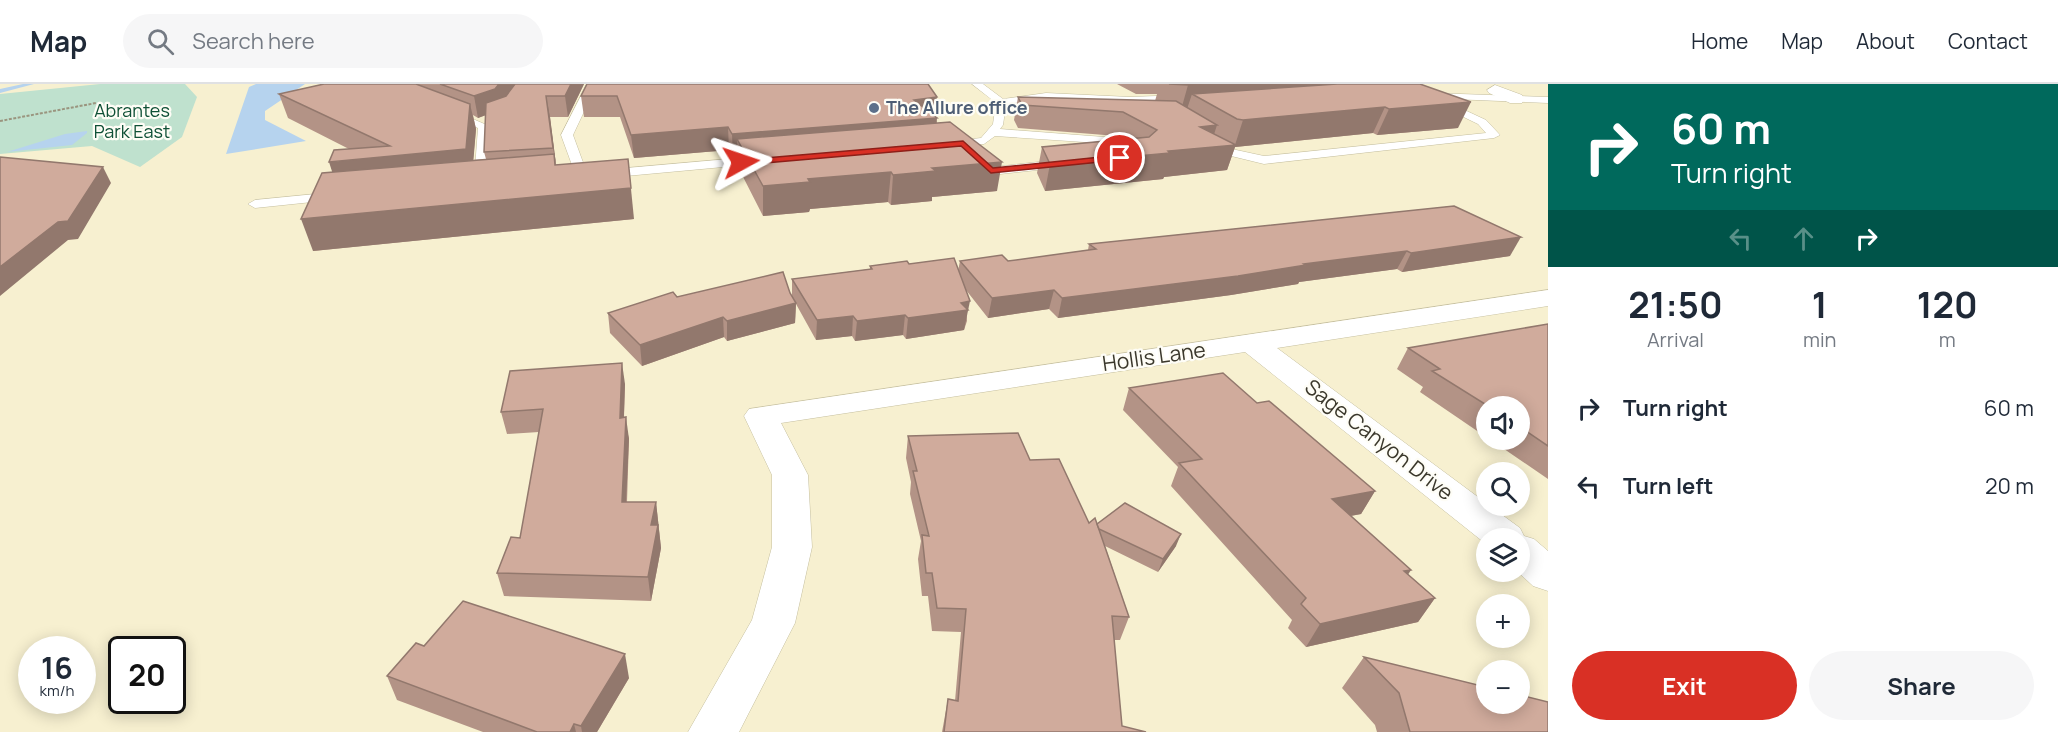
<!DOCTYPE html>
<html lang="en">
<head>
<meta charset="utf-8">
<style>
	body { margin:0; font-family:Manrope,sans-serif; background:#f6f6f7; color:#1f2937; height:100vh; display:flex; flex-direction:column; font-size:22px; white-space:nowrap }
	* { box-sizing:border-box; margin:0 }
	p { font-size:20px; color:#747a83 }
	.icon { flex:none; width:33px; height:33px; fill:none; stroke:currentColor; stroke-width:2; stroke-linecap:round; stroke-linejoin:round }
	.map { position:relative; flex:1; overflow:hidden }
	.sheet { display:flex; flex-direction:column; background:#fff; width:510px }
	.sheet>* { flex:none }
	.top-card { background:#00695c; color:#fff; overflow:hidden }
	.controls { position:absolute; left:1476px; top:312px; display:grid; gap:12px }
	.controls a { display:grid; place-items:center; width:54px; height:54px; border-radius:50%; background:#fff; box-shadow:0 3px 15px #0003; font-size:30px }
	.speed { position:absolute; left:18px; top:552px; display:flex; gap:12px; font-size:30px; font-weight:700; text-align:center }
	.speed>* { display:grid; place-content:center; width:78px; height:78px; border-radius:50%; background:#fff; box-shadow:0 3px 15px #0003; line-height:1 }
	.speed small { font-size:15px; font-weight:400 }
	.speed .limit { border:3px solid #111; border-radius:9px; background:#fff; color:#111 }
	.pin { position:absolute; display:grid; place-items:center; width:51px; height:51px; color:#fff; margin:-26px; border:3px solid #fff; border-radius:50%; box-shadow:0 2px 6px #0007 }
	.me { position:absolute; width:66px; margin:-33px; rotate:85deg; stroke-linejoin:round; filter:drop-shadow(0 0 4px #0008) }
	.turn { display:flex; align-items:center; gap:21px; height:126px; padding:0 24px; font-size:27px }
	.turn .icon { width:78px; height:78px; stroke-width:2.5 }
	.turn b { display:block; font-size:42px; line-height:51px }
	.lanes { display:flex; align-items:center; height:57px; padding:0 24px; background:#0003; justify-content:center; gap:30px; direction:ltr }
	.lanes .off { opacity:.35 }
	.eta { display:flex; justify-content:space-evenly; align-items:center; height:102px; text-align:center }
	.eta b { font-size:36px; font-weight:700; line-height:42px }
	.primary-button { display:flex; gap:12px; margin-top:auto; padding:12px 24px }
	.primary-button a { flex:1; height:69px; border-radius:36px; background:#d93025; color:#fff; font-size:24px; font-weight:700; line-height:69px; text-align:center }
	.primary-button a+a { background:#f6f6f7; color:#1f2937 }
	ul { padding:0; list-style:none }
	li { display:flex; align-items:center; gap:18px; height:78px; padding:0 24px }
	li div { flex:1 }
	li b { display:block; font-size:22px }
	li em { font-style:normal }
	header { display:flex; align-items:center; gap:36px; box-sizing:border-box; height:84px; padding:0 30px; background:#fff; border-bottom:2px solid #e0e1e3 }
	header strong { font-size:28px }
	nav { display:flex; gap:33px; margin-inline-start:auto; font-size:21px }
	.search { width:420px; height:54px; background:#f6f6f7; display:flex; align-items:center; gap:15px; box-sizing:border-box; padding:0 21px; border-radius:33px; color:#747a83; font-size:22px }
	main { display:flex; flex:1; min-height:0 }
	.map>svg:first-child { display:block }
	.green { fill:#bfe1ce }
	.water { fill:#b6d3ee }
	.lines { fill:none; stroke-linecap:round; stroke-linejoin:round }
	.stream { fill:#b6d3ee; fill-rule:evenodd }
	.lane-casing { stroke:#c5bf9f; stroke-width:1 }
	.street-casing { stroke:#c5bf9f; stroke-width:1 }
	.path { stroke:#9a957f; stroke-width:2; stroke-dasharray:3 1.5; stroke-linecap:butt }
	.lane { fill:#fff; fill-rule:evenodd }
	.street { fill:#fff; fill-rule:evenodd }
	.wall { fill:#b39386; fill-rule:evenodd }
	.shaded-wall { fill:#92786d }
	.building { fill:#d0ab9c; stroke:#92786d; stroke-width:1.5 }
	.route { fill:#d93025; stroke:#8d1f18; stroke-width:1.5 }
	.service-dot { fill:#5c6f8a; stroke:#fefdf6; stroke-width:2 }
	.labels { text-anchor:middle; stroke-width:4.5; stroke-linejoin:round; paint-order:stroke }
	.far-service-label { font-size:18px; font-weight:bold; fill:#4e5e75; stroke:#fefdf6; text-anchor:start }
	.far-park-label { font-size:18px; fill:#0f5036; stroke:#fefdf6 }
	.street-label { font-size:21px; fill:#3b382c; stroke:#fefdf6 }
</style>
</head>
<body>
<header>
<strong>Map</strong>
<div class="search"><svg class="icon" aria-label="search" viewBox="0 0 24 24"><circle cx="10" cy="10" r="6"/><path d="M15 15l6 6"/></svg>Search here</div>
<nav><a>Home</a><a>Map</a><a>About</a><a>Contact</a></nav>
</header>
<main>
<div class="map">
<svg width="1548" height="648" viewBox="0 0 1548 648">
	<rect width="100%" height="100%" fill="#f7f0d0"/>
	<polygon class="green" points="100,0 185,0 197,13 182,53 140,83 92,62 0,70 0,10"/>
	<g class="water">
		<polygon points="256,0 305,0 265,27 265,36 306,57 226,70 249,3"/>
		<polygon points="87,47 87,49 72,61 7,68 65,50"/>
	</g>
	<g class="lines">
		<polygon class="stream" points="23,0 34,0 0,9 0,5"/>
		<defs>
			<g id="lane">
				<polygon points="587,0 597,0 573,51 588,92 582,96 576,92 561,51"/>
				<polygon points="972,0 983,0 1003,15 1046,9 1130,13 1183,11 1188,14 1183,17 1130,19 1046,15 1006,20 1003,41 1000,45 1117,54 1140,66 1142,68 1136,71 1114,60 995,52 984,60 947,62 947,58 981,54 993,40 996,19"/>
				<polygon points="1431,9 1548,13 1548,19 1427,14 1427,10"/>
				<polygon points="1443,16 1486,36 1500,51 1494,54 1264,80 1219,69 1202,58 1208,55 1227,64 1264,72 1486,49 1478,40 1439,21 1438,19"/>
				<polygon points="450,25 489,42 484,101 476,101 474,98 478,44 446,30 446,26"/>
				<polygon points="763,72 769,76 767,79 604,94 598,90 604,86"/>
				<polygon points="980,72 994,83 1065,75 1071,79 1065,83 991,91 987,90 974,76"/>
				<polygon points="336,108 341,109 342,112 341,115 255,124 248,120 255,116"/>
			</g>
			<g id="street">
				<polygon points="1495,1 1522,11 1524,15 1522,19 1510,19 1489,9 1487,6"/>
				<polygon points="1548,206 1548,222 1277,264 1486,419 1486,422 1490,422 1520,444 1524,452 1534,455 1548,467 1548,507 1533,502 1518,488 1520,454 1486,454 1486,460 1245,268 781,339 808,391 812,463 795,539 739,648 688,648 752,536 772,463 772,391 744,332 749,325"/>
			</g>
		</defs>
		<use href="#lane" class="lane-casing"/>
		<use href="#street" class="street-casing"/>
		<polyline class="path" points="0,37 96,19"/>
		<use href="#lane" class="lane"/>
		<use href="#street" class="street"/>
	</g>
	<g class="wall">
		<path d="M 324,0 L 584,0 L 568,33 L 550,33 L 556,81 L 634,135 L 313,167 L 332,88 L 349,65 L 288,34 L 279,10 ZM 473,31 L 478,34 L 486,31 L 484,68 L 486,75 L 473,76 L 476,45 Z"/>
		<polygon points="587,0 935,32 937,39 997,107 932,113 932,117 891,121 888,118 810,125 809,128 763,132 738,83 738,73 733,73 729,66 634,74 620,33 584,33 581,12"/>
		<polygon points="1117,0 1420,0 1458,44 1377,51 1373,49 1235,63 1227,86 1164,93 1163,95 1045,107 1037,89 1042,63 1123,55 1117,52 1018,44 1014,36 1018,13 1155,17 1157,10 1136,10"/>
		<polygon points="1454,122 1510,172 1402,188 1397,185 1299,198 1298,200 1231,211 1058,234 1049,225 988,234 966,206 967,237 964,246 906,255 903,251 855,257 852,252 816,256 796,220 795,239 727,257 724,253 642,282 610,249 608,229 677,213 790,209 792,213 792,195 870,185 870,182 909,180 958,187 960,177 1008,177 1088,166 1089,160"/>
		<polygon points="1548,240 1548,395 1491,356 1520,356 1520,322 1486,322 1486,353 1420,308 1423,303 1397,285 1408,264"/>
		<polygon points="625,300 624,333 629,355 627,418 656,418 661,464 651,517 504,512 497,489 520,454 539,348 507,350 501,328"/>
		<polygon points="1129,304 1257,319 1375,407 1361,430 1351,432 1408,491 1435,514 1418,538 1306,563 1288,544 1292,536 1171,402 1178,383 1123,326"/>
		<polygon points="908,352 1030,376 1089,439 1176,462 1158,488 1105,462 1129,533 1120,556 1114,556 1122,642 1146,648 942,648 948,615 955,617 961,548 932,547 928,512 922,512 918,475 921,457 910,410 911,398 906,374"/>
		<polygon points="424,562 629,594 597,648 483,648 397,616 387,592"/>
		<polygon points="1364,573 1548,648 1377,648 1375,641 1342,604"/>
	</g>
	<g class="shaded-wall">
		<polygon points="499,0 518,0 499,26 478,34 474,12"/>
		<polygon points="571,0 584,0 568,33 565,12"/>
		<polygon points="1199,0 1377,0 1192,10 1187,25 1181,26 1188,1"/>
		<polygon points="546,12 550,33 557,88 553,64"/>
		<polygon points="937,13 935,34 937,34 935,56 737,55 738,73 733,73 732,50 914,16"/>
		<polygon points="1471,18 1458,44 1377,51 1389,25"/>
		<polygon points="470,20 476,45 472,93 338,106 329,78 466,65"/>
		<polygon points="1385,23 1373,49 1235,63 1227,86 1164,93 1163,95 1045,107 1050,80 1200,43 1217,41 1210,63 1235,61 1243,36"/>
		<polygon points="728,43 729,66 634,74 631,51"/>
		<polygon points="628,75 634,135 313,167 301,135"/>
		<polygon points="1002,78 997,107 932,113 932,117 891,121 893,91 932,84"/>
		<polygon points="103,83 111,99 78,155 68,156 0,212 0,183"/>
		<polygon points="891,88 888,118 810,125 809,128 763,132 763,102 808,95"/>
		<polygon points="1521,153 1510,172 1402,188 1411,169"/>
		<polygon points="1407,167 1397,185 1299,198 1298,200 1231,211 1058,234 1062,214 1304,180"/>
		<polygon points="1054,206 1049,225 988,234 992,214"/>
		<polygon points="970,217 964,246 906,255 908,234 961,219"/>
		<polygon points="796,219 795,239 727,257 727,237"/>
		<polygon points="905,231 903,251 855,257 857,237"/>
		<polygon points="853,232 852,252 816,256 817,236"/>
		<polygon points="723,233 724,253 642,282 640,261"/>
		<polygon points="622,279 625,300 623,356 620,334"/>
		<polygon points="626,333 629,355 625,440 622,418"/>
		<polygon points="1375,407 1361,430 1320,437 1332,415"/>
		<polygon points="656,418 661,464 651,517 648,493 651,441"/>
		<polygon points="1181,450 1176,462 1158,488 1163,475"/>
		<polygon points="1411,486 1396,509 1404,487"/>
		<polygon points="1435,514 1418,538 1306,563 1320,540"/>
		<polygon points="625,570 629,594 597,648 582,648 581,642"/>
		<polygon points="574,640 576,648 570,648"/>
	</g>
	<g class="building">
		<polygon points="324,0 416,0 470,20 466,65 329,78 334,66 390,62 279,10"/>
		<polygon points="440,0 499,0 495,5 474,12"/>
		<polygon points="515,0 571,0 565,12 546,12 553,64 484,68 486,19 506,12"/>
		<polygon points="587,0 928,0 937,13 914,16 937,34 732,50 728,43 631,51 617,12 581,12"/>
		<polygon points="1169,0 1199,0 1188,1"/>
		<polygon points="1337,0 1420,0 1471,18 1389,25 1385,23 1243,36 1237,35 1192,10"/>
		<polygon points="1018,13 1176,17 1217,41 1200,43 1236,61 1168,67 1170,69 1050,80 1042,63 1149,53 1157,46 1123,28 1022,21"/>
		<polygon points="950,38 1002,78 932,84 936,87 893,91 891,88 808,95 810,98 763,102 737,55"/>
		<polygon points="554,70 555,81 628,75 631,104 301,135 322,89"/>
		<polygon points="0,73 103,83 68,137 58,138 0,183"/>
		<polygon points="1454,122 1521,153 1411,169 1407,167 1304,180 1306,181 1238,192 1062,214 1054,206 992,214 960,177 1002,171 1008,177 1096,165 1089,160"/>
		<polygon points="954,174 970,217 961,219 968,226 908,234 905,231 857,237 853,232 817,236 792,195 872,185 870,182 907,177 909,180"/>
		<polygon points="783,188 790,209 796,219 727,237 723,233 640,261 608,229 673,208 677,213"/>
		<polygon points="1548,240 1548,362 1520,343 1520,322 1488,322 1432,287 1440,285 1408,264"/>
		<polygon points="622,279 620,334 626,333 622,418 656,418 651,441 658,441 648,493 497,489 511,453 520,454 543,325 501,328 510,287"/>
		<polygon points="1223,289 1257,319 1269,317 1375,407 1332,415 1411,486 1404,487 1435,514 1320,540 1301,520 1306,514 1179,379 1202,375 1129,304"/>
		<polygon points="1018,349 1030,376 1059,375 1089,439 1095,434 1129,533 1112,532 1122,642 1146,648 944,648 948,615 958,617 966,525 937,524 932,489 926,489 922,451 929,452 913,387 917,387 908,352"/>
		<polygon points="1125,419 1181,450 1163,475 1099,445 1097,440"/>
		<polygon points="463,517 625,570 581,642 574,640 570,648 537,648 387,592 416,559 424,562"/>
		<polygon points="1364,573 1486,603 1486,620 1520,620 1520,611 1548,618 1548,648 1410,648 1399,609"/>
	</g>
	<polygon class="route" points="963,57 993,84 1120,71 1124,74 1120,76 991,89 961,62 741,81 737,78 741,76"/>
	<circle class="service-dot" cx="874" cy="24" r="6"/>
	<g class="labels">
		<g class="far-service-label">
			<text x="886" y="30">The Allure office</text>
		</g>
		<g class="far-park-label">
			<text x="132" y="33">Abrantes<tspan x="132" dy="21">Park East</tspan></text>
		</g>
		<g class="street-label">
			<text transform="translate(1154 273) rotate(-8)" y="7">Hollis Lane</text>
			<text transform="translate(1379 356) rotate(38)" y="7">Sage Canyon Drive</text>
		</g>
	</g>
</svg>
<div class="controls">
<a><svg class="icon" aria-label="sound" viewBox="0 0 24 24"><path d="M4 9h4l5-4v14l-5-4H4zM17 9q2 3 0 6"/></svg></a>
<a><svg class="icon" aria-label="search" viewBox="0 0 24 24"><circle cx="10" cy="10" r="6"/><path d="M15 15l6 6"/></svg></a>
<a><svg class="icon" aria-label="layers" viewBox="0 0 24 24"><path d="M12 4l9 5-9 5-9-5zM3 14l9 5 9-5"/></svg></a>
<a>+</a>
<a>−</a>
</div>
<div class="speed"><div>16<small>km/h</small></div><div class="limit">20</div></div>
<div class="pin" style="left:1120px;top:74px;background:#d93025"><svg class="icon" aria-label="arrive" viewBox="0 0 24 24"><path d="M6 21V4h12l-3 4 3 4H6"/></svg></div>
<svg class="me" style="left:741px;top:78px" viewBox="-20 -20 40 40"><path d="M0-17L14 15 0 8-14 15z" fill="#d93025" stroke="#fff" stroke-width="4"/></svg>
</div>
<section class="sheet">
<div class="top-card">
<div class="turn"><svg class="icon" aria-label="right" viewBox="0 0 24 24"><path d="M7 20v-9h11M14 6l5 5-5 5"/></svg><div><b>60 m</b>Turn right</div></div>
<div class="lanes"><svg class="icon off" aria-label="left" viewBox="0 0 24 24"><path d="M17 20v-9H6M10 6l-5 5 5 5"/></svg><svg class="icon off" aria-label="ahead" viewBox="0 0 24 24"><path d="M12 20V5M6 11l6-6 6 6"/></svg><svg class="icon" aria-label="right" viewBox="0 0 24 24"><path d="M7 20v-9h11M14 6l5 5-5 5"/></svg></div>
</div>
<div class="eta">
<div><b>21:50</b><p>Arrival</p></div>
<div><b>1</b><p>min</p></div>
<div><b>120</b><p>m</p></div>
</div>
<ul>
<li><svg class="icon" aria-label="right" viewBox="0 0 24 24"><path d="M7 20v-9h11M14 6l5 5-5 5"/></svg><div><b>Turn right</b></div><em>60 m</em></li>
<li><svg class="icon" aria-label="left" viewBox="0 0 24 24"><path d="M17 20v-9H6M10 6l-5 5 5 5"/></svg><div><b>Turn left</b></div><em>20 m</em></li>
</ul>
<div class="primary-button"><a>Exit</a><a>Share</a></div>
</section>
</main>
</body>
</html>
